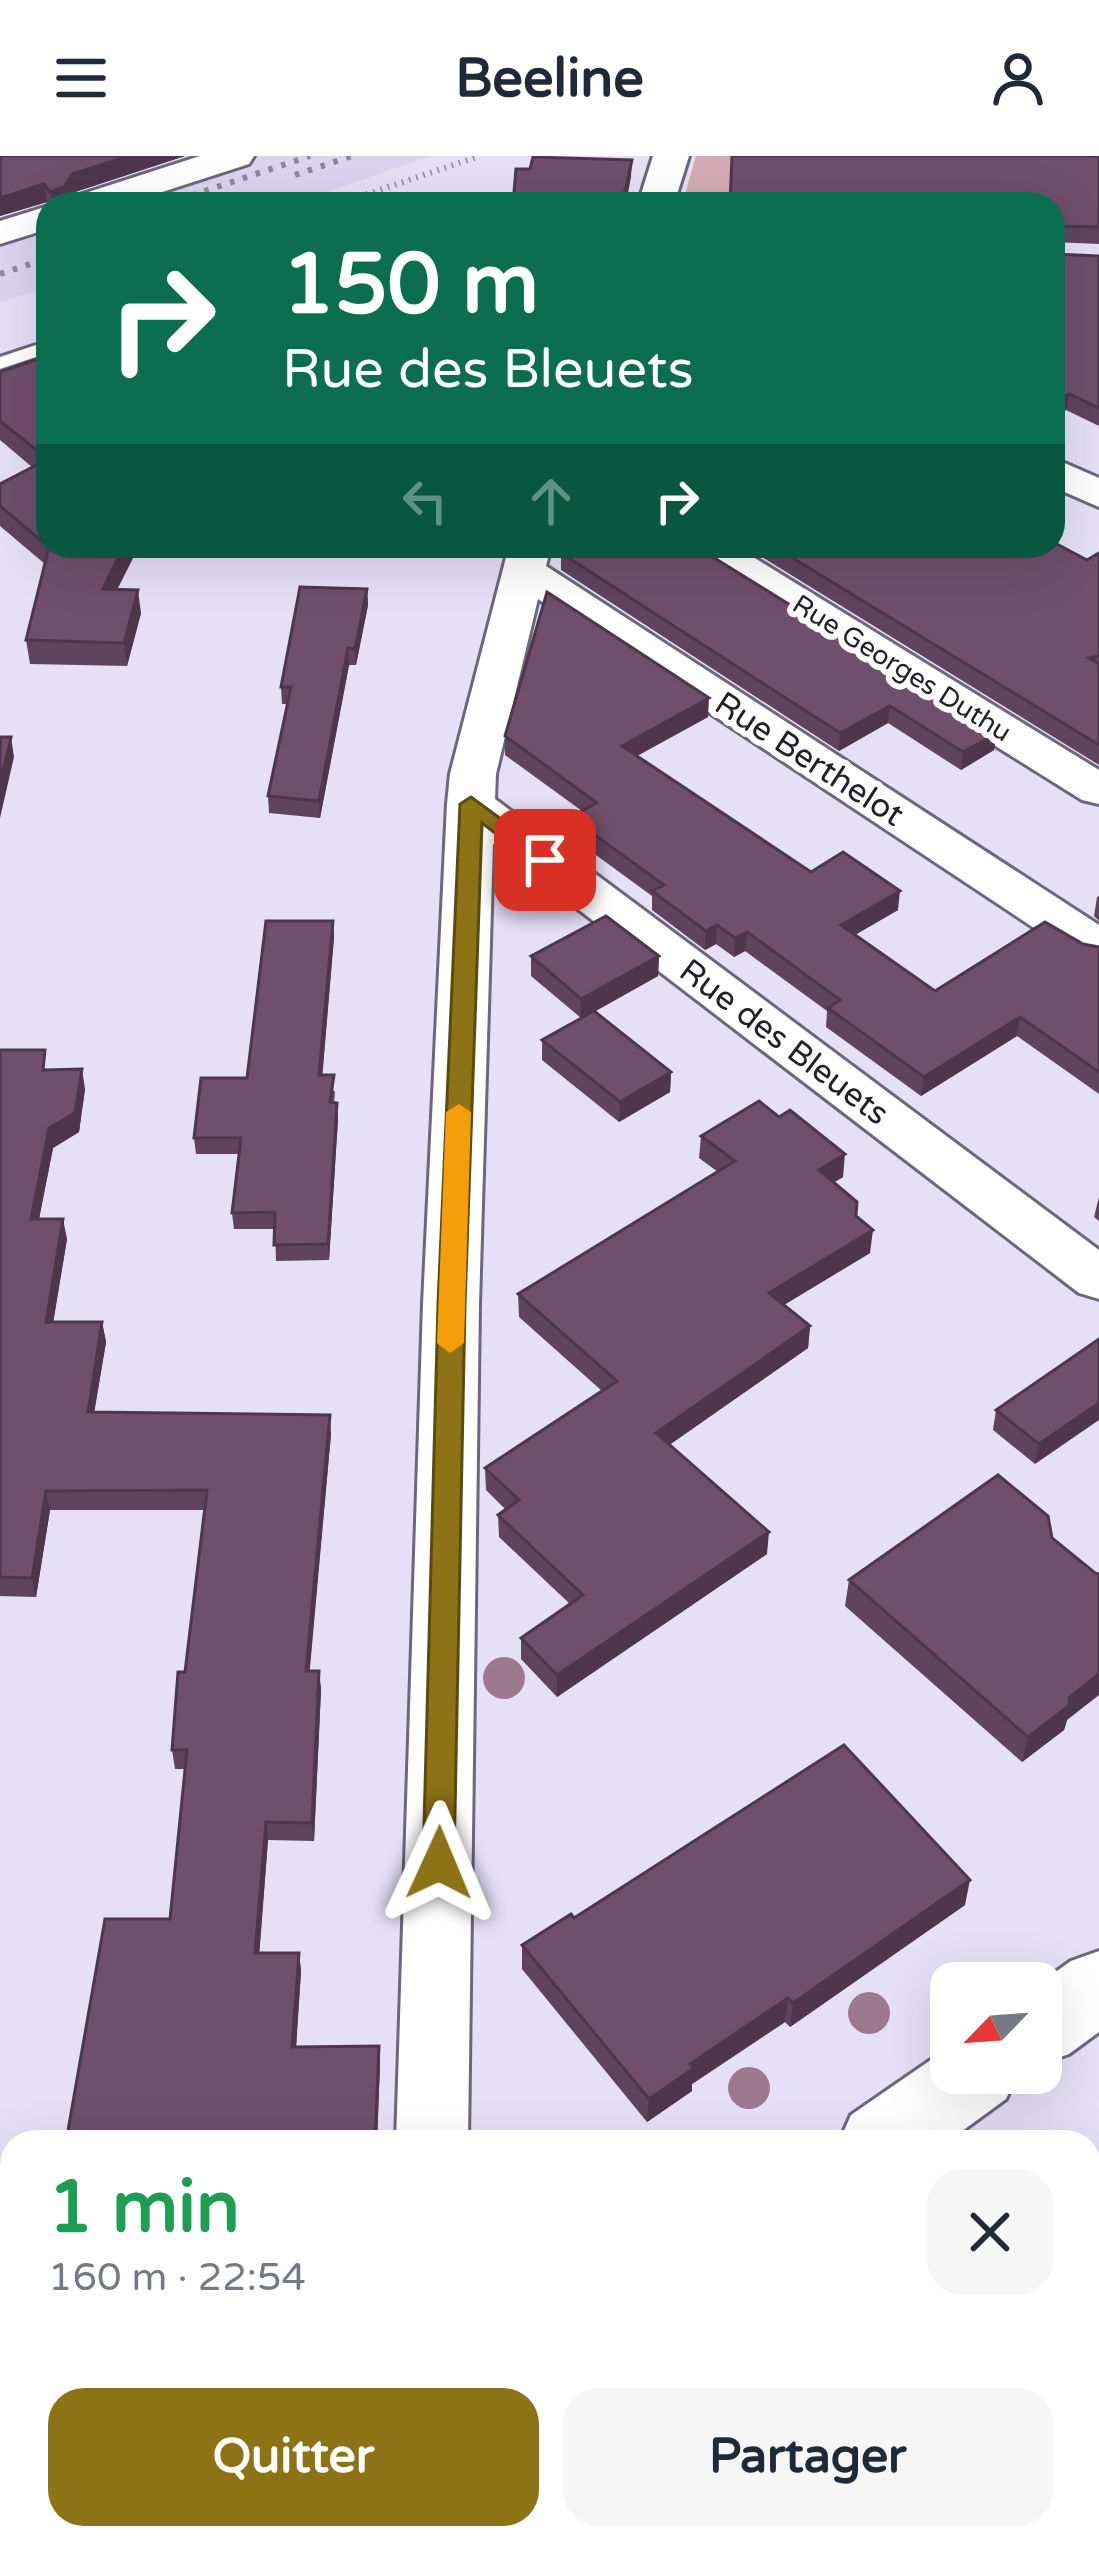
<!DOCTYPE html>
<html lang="fr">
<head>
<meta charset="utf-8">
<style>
	body { margin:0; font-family:"Varela Round",sans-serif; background:#f6f6f7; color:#1f2937; height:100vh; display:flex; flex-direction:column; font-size:45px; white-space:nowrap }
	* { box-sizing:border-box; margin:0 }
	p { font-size:39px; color:#747a83 }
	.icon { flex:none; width:66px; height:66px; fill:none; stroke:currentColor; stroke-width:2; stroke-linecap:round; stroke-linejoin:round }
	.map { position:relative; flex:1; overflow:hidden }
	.side { position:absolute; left:0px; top:1974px; width:1101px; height:420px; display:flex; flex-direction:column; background:#fff; border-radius:36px 36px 0 0; box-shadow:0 12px 48px #0002 }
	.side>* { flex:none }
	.hud { position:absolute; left:36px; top:36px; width:1029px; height:366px; border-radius:36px; box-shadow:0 12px 48px #0002; background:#0b6e4f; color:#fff; overflow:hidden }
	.needle { width:78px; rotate:245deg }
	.controls { position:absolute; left:930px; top:1806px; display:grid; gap:24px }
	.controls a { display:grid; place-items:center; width:132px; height:132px; border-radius:24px; background:#fff; box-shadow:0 12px 48px #0002; font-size:60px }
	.pin { position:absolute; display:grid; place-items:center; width:102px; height:102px; color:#fff; margin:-51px; border-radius:24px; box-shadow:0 6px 18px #0006 }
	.me { position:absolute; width:132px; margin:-66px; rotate:1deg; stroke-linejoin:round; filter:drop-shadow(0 0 9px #0008) }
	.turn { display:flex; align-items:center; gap:42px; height:252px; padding:0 48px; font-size:54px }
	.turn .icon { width:156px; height:156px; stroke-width:2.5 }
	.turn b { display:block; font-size:84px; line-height:102px }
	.lanes { display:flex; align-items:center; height:114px; padding:0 48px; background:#0003; justify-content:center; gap:60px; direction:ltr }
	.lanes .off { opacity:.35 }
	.round { display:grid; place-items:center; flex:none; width:126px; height:126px; border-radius:36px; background:#f6f6f7 }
	.summary { display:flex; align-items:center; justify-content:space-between; height:204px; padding:0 48px }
	h1 { font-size:72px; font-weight:700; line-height:90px; color:#1e9e55 }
	.cta { display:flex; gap:24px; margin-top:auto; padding:24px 48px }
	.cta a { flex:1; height:138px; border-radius:36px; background:#8c7316; color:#fff; font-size:48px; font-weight:700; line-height:138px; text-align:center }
	.cta a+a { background:#f6f6f7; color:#1f2937 }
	header { display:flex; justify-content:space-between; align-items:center; height:156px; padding:0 48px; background:#fff; font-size:54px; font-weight:700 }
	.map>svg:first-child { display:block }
	.built { fill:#dcd3f1 }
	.green { fill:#d5aab5 }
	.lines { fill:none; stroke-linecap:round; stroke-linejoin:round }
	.lane-casing { stroke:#6d677b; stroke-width:6 }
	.street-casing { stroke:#6d677b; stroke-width:6 }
	.primary-casing { stroke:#6d677b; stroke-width:6 }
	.path { stroke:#8d8999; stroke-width:6; stroke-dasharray:1.5 6; stroke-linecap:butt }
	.lane { fill:#fff; fill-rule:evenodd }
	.street { fill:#fff; fill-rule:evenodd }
	.primary { fill:#fff; fill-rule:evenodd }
	.rail { stroke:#8c8898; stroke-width:6; stroke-dasharray:4.5 9; stroke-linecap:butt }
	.tree { fill:#9d798f }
	.wall { fill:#5f445d }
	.shaded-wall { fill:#4e374c }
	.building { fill:#6f4f6c; stroke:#4e374c; stroke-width:3 }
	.route { fill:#8c7316; stroke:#5b4b0e; stroke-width:3 }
	.slow { fill:#f59e0b }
	.labels { text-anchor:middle; stroke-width:12; stroke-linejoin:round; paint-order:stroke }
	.far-street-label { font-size:27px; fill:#211f27; stroke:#fff }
	.street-label { font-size:33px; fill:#211f27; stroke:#fff }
</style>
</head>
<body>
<header><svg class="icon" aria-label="menu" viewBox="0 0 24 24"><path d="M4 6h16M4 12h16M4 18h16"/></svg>Beeline<svg class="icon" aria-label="person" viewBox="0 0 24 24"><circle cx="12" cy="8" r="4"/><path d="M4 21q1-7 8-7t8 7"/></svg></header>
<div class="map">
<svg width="1099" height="2394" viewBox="0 0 1099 2394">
	<rect width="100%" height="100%" fill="#e6e0f7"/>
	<g class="built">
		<polygon points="256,0 432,0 291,48 110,48"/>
		<polygon points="48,68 48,130 0,147 0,84"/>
	</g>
	<polygon class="green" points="696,0 778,0 777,48 682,48"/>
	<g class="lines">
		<defs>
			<polygon id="lane" points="48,185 48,197 0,213 0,201"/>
			<g id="street">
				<polygon points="200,0 254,0 249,8 125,48 71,48 76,40"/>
				<polygon points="653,0 689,0 674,48 638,48"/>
				<polygon points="48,50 48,73 0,88 0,65"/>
				<polygon points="1053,302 1099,322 1099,351 1053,331"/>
				<polygon points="509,390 551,390 546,410 1099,769 1099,808 1081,803 538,443 496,618 495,643 1099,1094 1099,1143 1079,1137 493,688 479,1148 468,1986 396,1986 423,1148 447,648 450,618"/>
				<polygon points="684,390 735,390 1099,614 1099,648 1082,644 690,399"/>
			</g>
			<g id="primary">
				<polygon points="1099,1795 1099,1876 1069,1898 1041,1908 1040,1827 1071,1805"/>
				<polygon points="951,1890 951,1917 1018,1917 1006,1943 947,1986 839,1986 851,1959"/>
				<polygon points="259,2382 363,2382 358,2394 255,2394"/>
			</g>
		</defs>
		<use href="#lane" class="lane-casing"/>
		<use href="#street" class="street-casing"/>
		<use href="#primary" class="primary-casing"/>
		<polyline class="path" points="338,48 480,0"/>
		<use href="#lane" class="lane"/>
		<use href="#street" class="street"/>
		<use href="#primary" class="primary"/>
		<g class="rail">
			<polyline points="295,19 352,0"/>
			<polyline points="166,48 310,0"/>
			<polyline points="0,118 48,102"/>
		</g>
	</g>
	<g class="tree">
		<circle cx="504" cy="1522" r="21"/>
		<circle cx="869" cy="1857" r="21"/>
		<circle cx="749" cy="1932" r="21"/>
	</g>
	<g class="wall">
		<polygon points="0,0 185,0 75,36 67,48 48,48 47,46 0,60"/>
		<polygon points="1099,0 1099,88 1053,86 1053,48"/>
		<polygon points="1099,100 1099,270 1066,254 1053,261"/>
		<polygon points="48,199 48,390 139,390 117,433 141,457 127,510 30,508 26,484 45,408 0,370 0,328 32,311 0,284 0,216"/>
		<polygon points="744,390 1053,390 1087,404 1099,397 1099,609"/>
		<polygon points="561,397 997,577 994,594 961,614 888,567 839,595 561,414"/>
		<polygon points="367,433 368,449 356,509 349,509 320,662 269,657 268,640 288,548 282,548 281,531"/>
		<polygon points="708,561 637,600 811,716 898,754 855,779 935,835 1083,788 1099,791 1099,938 1017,880 921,940 826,871 827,855 745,795 734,801 716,788 705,794 652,754 652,740 570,680 570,661 582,655 505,599 505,580"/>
		<polygon points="1099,740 1099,765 1094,760 1097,741"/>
		<polygon points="333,765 334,781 322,919 335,936 334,947 337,947 338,963 329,1104 276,1105 275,1073 234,1073 232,1057 239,998 196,998 194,982 247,922"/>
		<polygon points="531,800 659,800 658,820 594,856 671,916 670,936 619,966 542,904 542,884 581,862 531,820"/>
		<polygon points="0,894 49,914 85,933 79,976 53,992 39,1063 67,1083 53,1166 102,1166 106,1186 94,1256 331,1278 309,1515 319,1515 321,1534 314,1685 268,1684 259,1797 299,1797 301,1815 296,1891 379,1890 380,1908 377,1986 170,1763 185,1613 175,1613 172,1594 185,1516 205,1354 50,1354 36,1441 0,1440"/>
		<polygon points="701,980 843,1021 834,1026 856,1060 870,1097 784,1149 810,1170 808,1192 669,1289 767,1398 557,1541 521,1503 521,1482 570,1448 499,1381 498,1359 506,1354 486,1334 485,1312 602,1235 519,1161 518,1138 718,1016 699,1002"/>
		<polygon points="1099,1041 1099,1065 1094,1061"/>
		<polygon points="1099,1183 1035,1308 993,1274 996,1254"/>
		<polygon points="849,1424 1067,1564 1064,1574 1022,1606 845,1450"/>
		<polygon points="965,1749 790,1871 785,1866 692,1928 692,1935 647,1966 522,1813 522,1789 574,1762"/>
		<rect x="0" y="2021" width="12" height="74"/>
	</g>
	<g class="shaded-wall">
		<polygon points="129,0 185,0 75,36 67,48 52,48 50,36 72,18"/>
		<polygon points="632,4 631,21 626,48 622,48"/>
		<polygon points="44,28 47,46 0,60 0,42"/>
		<polygon points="1069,238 1066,254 1053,261 1053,246"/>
		<polygon points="124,390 139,390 106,456 103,433"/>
		<polygon points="367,433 368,449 356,509 355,493"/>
		<polygon points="138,434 141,457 127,510 124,487"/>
		<polygon points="348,492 349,509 320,662 319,645"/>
		<polygon points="709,542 708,561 622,608 622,590"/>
		<polygon points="890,550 888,567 839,595 840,577"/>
		<polygon points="997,577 994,594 961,614 963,596"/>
		<polygon points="11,581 14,601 0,662 0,628"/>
		<polygon points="900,735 898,754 839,788 841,769"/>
		<polygon points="333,765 334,781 321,936 319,919"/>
		<polygon points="717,769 716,788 705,794 706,775"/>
		<polygon points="747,776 745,795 734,801 735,782"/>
		<polygon points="659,800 658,820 581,863 581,843"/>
		<polygon points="1020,861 1017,880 921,940 924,921"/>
		<polygon points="82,913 85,933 79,976 53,992 35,1083 31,1063 49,972"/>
		<polygon points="671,916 670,936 619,966 620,946"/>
		<polygon points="337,947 338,963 329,1104 328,1088"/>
		<polygon points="845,998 843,1021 817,1037 819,1014"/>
		<polygon points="63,1063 67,1083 50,1186 46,1166"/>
		<polygon points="873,1074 870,1097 767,1159 769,1137"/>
		<polygon points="102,1166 106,1186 91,1276 88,1256"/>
		<polygon points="810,1170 808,1192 655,1299 656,1277"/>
		<polygon points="1099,1247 1099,1264 1035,1308 1039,1288"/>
		<polygon points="330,1259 331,1278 308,1534 306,1515"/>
		<polygon points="46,1335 50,1354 36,1441 32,1422"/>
		<polygon points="769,1376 767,1398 557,1541 557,1519"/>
		<polygon points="319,1515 321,1534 314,1685 312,1667"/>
		<polygon points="1099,1518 1099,1539 1067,1564 1064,1574 1022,1606 1028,1581 1069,1542"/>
		<polygon points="266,1666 268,1684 258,1815 255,1797"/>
		<polygon points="970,1724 965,1749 790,1871 793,1847"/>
		<polygon points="299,1797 301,1815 295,1908 292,1891"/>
		<polygon points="788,1842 785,1866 692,1928 692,1935 647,1966 649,1943 690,1908"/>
		<polygon points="379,1890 380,1908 377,1986 375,1986"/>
		<polygon points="110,2382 137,2382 118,2394 91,2394"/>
	</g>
	<g class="building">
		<polygon points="0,0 129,0 72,18 64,31 50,36 44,28 0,42"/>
		<polygon points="732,0 1099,0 1099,71 1053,70 1053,48 730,48"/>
		<polygon points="533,1 632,4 622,48 513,48 516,13 530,13"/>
		<polygon points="1053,98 1099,100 1099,252 1069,238 1053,246"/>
		<polygon points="48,199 48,390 124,390 103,433 138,434 124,487 26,484 49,391 0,350 0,328 48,303 0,265 0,216"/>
		<polygon points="1053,386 1087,404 1099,397 1099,500 1089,502 1099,508 1099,589 773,390 1053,390"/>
		<polygon points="563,390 695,390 997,577 963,596 890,550 840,577 561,397"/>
		<polygon points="300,431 367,433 355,493 348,492 319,645 268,640 291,531 281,531"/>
		<polygon points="547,436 709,542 622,590 811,716 843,696 900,735 841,769 935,835 1045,766 1083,788 1099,791 1099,916 1020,861 924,921 828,852 840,844 747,776 735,782 717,769 706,775 652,735 664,729 570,661 597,647 505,580"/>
		<polygon points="0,581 11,581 0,628"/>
		<polygon points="606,760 659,800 581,843 531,800"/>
		<polygon points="266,765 333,765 319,919 334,919 330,946 337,947 328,1088 274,1089 275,1056 232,1057 241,982 194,982 201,922 247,922"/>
		<polygon points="594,855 671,916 620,946 542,884"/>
		<polygon points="0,894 45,894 43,914 82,913 75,957 49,972 31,1063 63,1063 46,1166 102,1166 88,1256 330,1259 306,1515 319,1515 312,1667 266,1666 255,1797 299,1797 292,1891 379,1890 375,1986 66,1986 105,1763 170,1763 187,1594 172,1594 178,1516 185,1516 207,1334 46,1335 32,1422 0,1421"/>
		<polygon points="759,945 779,961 790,954 845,998 819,1014 857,1046 856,1060 873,1074 769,1137 810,1170 656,1277 769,1376 557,1519 521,1482 583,1439 498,1359 519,1344 485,1312 617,1225 518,1138 735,1005 701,980"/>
		<polygon points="1099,1183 1099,1247 1039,1288 996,1254"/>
		<polygon points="998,1319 1048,1360 1052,1382 1095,1417 1099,1418 1099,1518 1069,1542 1070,1549 1028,1581 849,1424"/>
		<polygon points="844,1589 970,1724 793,1847 788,1842 690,1908 694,1912 649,1943 522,1789 571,1758 574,1762"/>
		<rect x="0" y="2021" width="12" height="58"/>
		<polygon points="1099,2173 1099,2394 841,2394 856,2382 1089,2382 1089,2175"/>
		<polygon points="12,2347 12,2382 110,2382 91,2394 0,2394 0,2354"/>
	</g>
	<polygon class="route" points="471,641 557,704 545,711 537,709 482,667 465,1148 454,1707 450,1716 439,1720 427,1716 423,1707 438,1148 460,648"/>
	<polygon class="slow" points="459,948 471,956 464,1187 450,1197 437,1187 446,956"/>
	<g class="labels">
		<g class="far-street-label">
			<text transform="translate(902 512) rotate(32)" y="9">Rue Georges Duthu</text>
		</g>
		<g class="street-label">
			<text transform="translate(810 602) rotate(33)" y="12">Rue Berthelot</text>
			<text transform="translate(785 885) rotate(37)" y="12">Rue des Bleuets</text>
		</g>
	</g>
</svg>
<div class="controls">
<a><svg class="needle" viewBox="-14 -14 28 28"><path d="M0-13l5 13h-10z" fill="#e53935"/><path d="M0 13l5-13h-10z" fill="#747a83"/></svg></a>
</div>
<div class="pin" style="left:545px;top:704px;background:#d93025"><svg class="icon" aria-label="arrive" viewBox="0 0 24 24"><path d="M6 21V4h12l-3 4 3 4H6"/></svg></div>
<svg class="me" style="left:439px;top:1707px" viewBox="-20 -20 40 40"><path d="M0-17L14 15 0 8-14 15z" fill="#8c7316" stroke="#fff" stroke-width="4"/></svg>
<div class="hud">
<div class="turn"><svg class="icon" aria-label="right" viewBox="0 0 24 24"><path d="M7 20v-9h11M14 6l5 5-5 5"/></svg><div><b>150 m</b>Rue des Bleuets</div></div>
<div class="lanes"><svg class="icon off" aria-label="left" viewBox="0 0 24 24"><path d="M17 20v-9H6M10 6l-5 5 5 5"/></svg><svg class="icon off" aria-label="ahead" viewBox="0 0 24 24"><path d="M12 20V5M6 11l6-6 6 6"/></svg><svg class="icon" aria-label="right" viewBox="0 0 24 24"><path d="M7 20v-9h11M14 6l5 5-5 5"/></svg></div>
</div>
<section class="side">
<div class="summary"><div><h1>1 min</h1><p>160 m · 22:54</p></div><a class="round"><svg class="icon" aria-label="close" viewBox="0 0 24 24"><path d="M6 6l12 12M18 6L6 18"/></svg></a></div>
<div class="cta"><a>Quitter</a><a>Partager</a></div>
</section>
</div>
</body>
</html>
